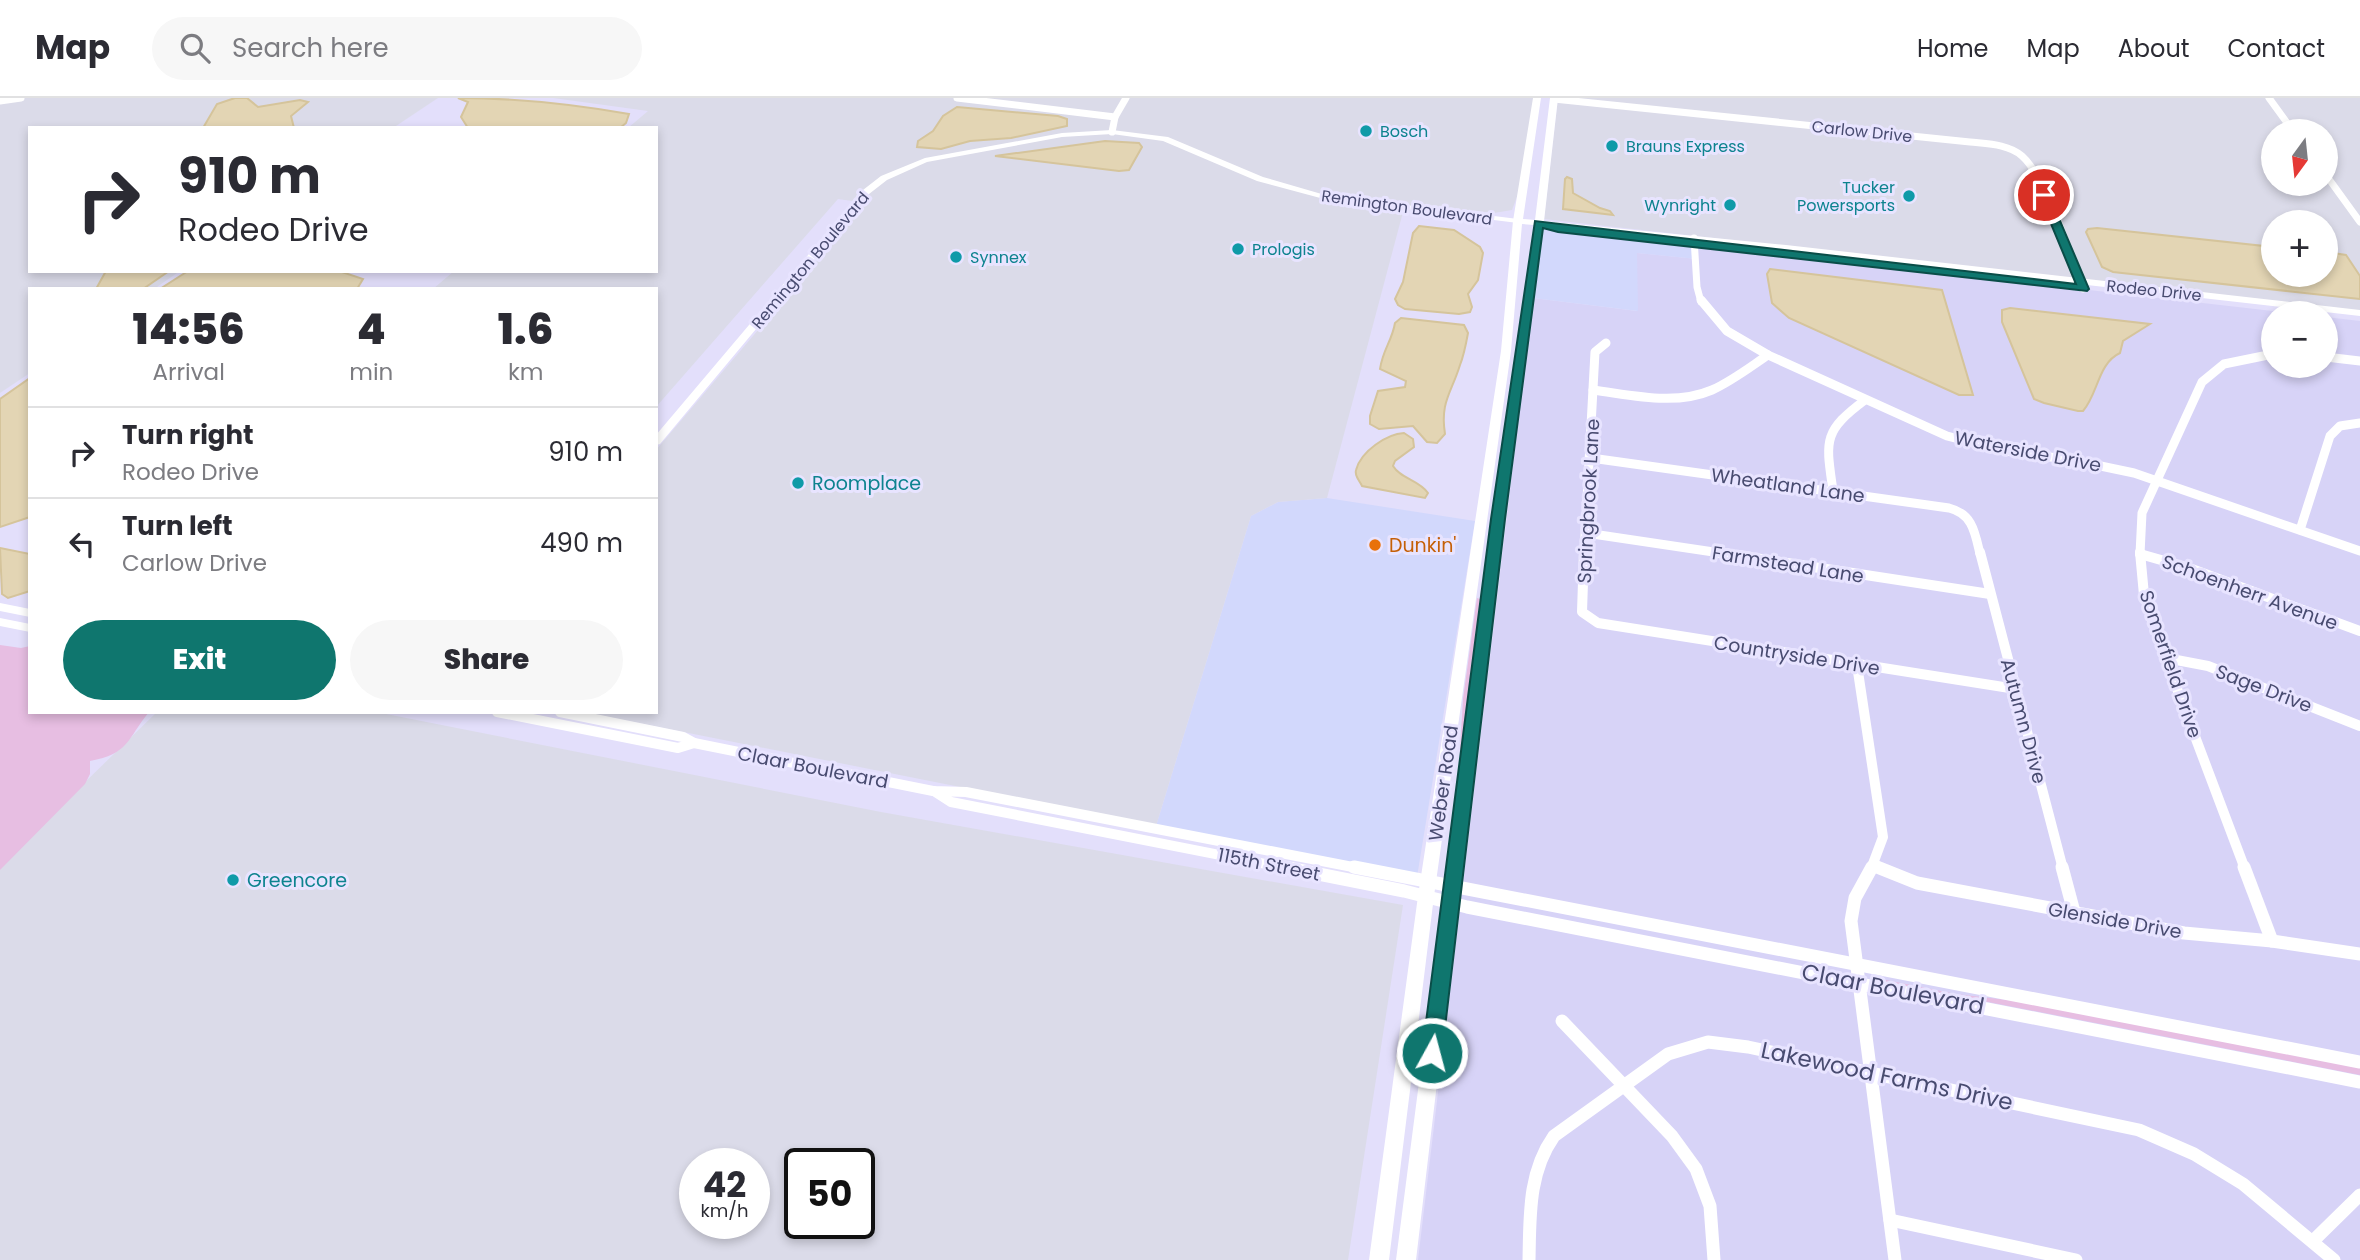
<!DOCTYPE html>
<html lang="en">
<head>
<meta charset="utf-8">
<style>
	body { margin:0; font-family:Poppins,sans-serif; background:#f7f7f7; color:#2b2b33; height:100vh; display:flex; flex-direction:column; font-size:26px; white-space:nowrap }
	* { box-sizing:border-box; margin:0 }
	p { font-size:23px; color:#7c7c81 }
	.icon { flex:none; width:38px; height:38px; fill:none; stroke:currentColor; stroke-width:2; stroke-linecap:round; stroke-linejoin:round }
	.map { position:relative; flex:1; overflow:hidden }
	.details { position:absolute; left:28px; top:189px; width:630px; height:427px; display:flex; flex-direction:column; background:#fff; border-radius:0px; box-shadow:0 4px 10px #0003 }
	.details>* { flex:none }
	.hud { position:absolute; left:28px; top:28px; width:630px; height:147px; border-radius:0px; box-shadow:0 4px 10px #0003; background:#fff; color:#2b2b33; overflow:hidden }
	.needle { width:46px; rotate:195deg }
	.fabs { position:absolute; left:2261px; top:21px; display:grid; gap:14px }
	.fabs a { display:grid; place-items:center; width:77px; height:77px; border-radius:50%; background:#fff; box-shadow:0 4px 10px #0003; font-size:35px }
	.speed { position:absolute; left:679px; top:1050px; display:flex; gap:14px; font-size:35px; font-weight:700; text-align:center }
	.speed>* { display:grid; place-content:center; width:91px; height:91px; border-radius:50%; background:#fff; box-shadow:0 4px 10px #0003; line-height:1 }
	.speed small { font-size:18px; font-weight:400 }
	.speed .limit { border:4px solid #111; border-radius:10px; background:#fff; color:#111 }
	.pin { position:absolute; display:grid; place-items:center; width:60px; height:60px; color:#fff; margin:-30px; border:4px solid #fff; border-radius:50%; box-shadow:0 2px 7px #0007 }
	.me { position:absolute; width:77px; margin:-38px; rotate:7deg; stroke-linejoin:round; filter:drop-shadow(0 0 5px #0008) }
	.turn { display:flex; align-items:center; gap:24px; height:147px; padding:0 35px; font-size:32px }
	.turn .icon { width:91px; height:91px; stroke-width:2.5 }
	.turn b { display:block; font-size:49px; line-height:60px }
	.eta { display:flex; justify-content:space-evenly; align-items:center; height:119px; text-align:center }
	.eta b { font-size:42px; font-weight:800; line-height:49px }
	.action { display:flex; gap:14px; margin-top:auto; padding:14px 35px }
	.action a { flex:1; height:80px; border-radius:42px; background:#0f766e; color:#fff; font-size:28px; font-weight:800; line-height:80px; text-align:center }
	.action a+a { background:#f7f7f7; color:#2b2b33 }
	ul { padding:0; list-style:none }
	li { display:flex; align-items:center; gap:21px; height:91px; padding:0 35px; border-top:2px solid #e1e1e2 }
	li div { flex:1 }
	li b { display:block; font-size:26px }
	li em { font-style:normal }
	header { display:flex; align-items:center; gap:42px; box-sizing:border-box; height:98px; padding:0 35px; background:#fff; border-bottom:2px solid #e1e1e2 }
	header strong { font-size:33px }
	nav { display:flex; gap:38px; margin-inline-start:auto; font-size:24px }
	.search { width:490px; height:63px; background:#f7f7f7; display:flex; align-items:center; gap:18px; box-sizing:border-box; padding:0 24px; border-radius:38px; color:#7c7c81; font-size:26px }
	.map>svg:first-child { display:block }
	.residential { fill:#d7d3f7 }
	.commercial { fill:#d2d8fc }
	.industrial { fill:#dbdbe9; fill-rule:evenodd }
	.green { fill:#e7bee2 }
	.water { fill:#e3d5b4; stroke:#d5c49b; stroke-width:2 }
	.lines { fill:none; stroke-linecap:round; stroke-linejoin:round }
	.minor-far3 { stroke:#fff; stroke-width:7 }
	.minor-far2 { stroke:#fff; stroke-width:9 }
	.minor-far1 { stroke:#fff; stroke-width:10 }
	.minor { stroke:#fff; stroke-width:13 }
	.tertiary { fill:#fff; fill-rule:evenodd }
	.secondary { fill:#fff; fill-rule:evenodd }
	.route { fill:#0f766e; stroke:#0a4d48; stroke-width:2 }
	.culture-dot { fill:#0f9aa8; stroke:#e8e4ff; stroke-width:2.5 }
	.food-dot { fill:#e8710a; stroke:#e8e4ff; stroke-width:2.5 }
	.labels { text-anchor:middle; stroke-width:6; stroke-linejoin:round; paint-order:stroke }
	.far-culture-label { font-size:16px; fill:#0d838f; stroke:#e8e4ff; text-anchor:start }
	.far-street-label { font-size:16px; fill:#484b70; stroke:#e8e4ff }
	.street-label { font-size:19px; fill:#484b70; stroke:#e8e4ff }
	.culture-label { font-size:19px; fill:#0d838f; stroke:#e8e4ff; text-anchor:start }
	.food-label { font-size:19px; fill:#c56008; stroke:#e8e4ff; text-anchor:start }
	.near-street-label { font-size:23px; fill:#484b70; stroke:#e8e4ff }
</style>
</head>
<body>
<header>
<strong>Map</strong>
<div class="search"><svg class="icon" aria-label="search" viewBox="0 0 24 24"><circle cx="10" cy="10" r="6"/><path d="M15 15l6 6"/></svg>Search here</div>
<nav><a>Home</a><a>Map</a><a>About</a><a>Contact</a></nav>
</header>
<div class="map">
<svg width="2360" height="1162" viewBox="0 0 2360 1162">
	<rect width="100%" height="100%" fill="#e3dffb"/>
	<polygon class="residential" points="1697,147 2290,215 2273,215 2273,268 2326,268 2326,219 2360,223 2360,1162 1418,1162 1533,200 1637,213 1637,155 1697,161"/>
	<g class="commercial">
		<polygon points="1540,128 1697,147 1697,161 1637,155 1638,213 1533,200"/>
		<polygon points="1327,400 1475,423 1417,779 1156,728 1251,418 1278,404"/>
	</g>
	<g class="industrial">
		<polygon points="0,0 438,0 393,30 30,30 30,173 180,173 154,191 30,191 30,275 0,295"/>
		<polygon points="553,0 1536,0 1518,96 1512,112 1494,115 1439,111 1403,114 1327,400 1278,404 1251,418 1156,728 583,614 656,614 656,352 866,105 838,101 656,309 656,191 433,191 454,173 656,173 656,30 628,30 648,13"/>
		<path d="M 1558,0 L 2360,0 L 2360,213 L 1544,121 ZM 2273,33 L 2326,33 L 2326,86 L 2273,86 ZM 2273,124 L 2326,124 L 2326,177 L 2273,177 Z"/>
		<path d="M 157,614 L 376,614 L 881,714 L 1403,807 L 1348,1162 L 0,1162 L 0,767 ZM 695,1066 L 754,1066 L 754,1125 L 695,1125 ZM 800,1066 L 859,1066 L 859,1125 L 800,1125 Z"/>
	</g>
	<g class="green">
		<polygon points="1477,500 1480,501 1477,540 1462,651 1460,651 1463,601"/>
		<path d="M 0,547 L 21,550 L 30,548 L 30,614 L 149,614 C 127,641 129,656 90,663 L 90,676 L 85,686 L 0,772 Z"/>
		<polygon points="1876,880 1956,896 2024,904 2360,969 2360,977 1877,882"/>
	</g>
	<g class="water">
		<polygon points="235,0 247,0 258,9 300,2 308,4 291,18 294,30 203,30 217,6"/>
		<path d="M 458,0 C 516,0 572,6 629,16 L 626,25 L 620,30 L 468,30 L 461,19 L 468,4 Z"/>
		<polygon points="957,9 1058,18 1067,21 1067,28 1011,40 970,43 941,51 917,49 918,43 933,33 943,18"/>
		<polygon points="1105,43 1139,45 1142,49 1129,72 1119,73 995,58"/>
		<polygon points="1567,79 1572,81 1573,95 1600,110 1610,113 1613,117 1563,111 1565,81"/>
		<polygon points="1419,128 1454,132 1480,149 1483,155 1478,182 1468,196 1472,209 1470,214 1459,216 1405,211 1398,207 1395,201 1403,184 1413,135"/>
		<polygon points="2097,130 2273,149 2273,177 2326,177 2326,154 2346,157 2360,178 2360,201 2113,174 2102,169 2086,134 2088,131"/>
		<polygon points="1770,171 1942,192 1973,297 1959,297 1789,220 1772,205 1767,176"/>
		<polygon points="106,173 169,173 143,191 96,191"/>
		<polygon points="188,173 339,173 363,181 357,191 160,191"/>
		<path d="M 2010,210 L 2150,226 L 2123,243 L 2120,255 C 2098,265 2098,296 2083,313 L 2078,313 L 2044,305 L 2034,301 L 2002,224 L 2002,212 Z"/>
		<path d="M 1401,220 L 1464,227 L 1468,235 C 1466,246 1464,257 1460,267 C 1451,296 1440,304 1445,336 L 1437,345 L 1427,344 L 1413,328 L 1379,331 L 1370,326 L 1370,318 L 1378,293 L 1405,289 L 1406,283 L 1380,271 C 1383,251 1392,243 1395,225 Z"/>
		<polygon points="30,280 30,419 0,429 0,301"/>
		<path d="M 1404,335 L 1413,341 L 1414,349 L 1395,363 L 1393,368 C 1401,381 1419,382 1428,395 L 1425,400 L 1362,388 C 1360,383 1354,378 1356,372 C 1361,353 1387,336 1404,335 Z"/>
		<polygon points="0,450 30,456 30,493 8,500 2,496"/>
	</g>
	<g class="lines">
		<g class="minor-far3">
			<polyline points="957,0 1115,19"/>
			<polyline points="2269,0 2293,33"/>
			<path d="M 1554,1 L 1970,44 C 1987,46 2008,46 2022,58 C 2047,80 2070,158 2083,191"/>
			<polyline points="0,3 21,0"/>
			<polyline points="1112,34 1115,19 1126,0"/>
			<polyline points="2326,77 2360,124"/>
			<polyline points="1694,140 1697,189 1701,204"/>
		</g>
		<g class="minor-far2">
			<polyline points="1701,202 1727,233 1768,257 1947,338 2006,353 2072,362 2134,375 2360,453"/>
			<polyline points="2326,259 2360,263"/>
			<path d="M 1593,292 C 1632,297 1675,308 1712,292 C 1732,283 1750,269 1768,257"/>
			<path d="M 1591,360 L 1949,410 C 1973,416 1975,435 1980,456"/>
			<path d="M 1833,393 C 1826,343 1822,334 1865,302"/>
			<polyline points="2300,432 2330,338 2340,328 2360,325"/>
			<polyline points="1586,435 1727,456"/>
			<polyline points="1584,456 1595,254 1606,245"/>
			<polyline points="2140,456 2142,415 2202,284 2224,266 2273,256"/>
		</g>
		<g class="minor-far1">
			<polyline points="1584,454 1582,514 1598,525 2016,591"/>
			<polyline points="1715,454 1990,496"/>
			<polyline points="1980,454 2063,771"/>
			<polyline points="2140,454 2144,497 2159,543 2245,771"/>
			<polyline points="2140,456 2189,470 2360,533"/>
			<polyline points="2166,560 2208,568 2360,628"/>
			<polyline points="1857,567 1883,739 1871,771"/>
			<polyline points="497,614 678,650 694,645"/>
			<polyline points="560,614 683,639 694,645 933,693 966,694 1363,771"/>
			<polyline points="934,693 951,704 1291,771"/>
			<polyline points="1874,768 1881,771"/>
		</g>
		<g class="minor">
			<polyline points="1283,769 1404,793 1467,809 2360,984"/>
			<polyline points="1354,769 2360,964"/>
			<polyline points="1872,769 1855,800 1851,823 1895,1162"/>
			<polyline points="1877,769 1917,785 2184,835 2272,843 2360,856"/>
			<polyline points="2062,769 2074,814"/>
			<polyline points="2244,769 2272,843"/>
			<polyline points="1562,923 1672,1038 1696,1071 1710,1108 1714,1162"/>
			<polyline points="1890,1122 2076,1162"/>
			<polyline points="2313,1143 2360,1097"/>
			<path d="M 1529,1162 C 1530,1118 1528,1075 1554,1038 L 1668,956 L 1708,944 L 1748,949 L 2139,1032 L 2194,1056 L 2243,1086 L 2334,1162"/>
		</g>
		<g class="tertiary">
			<polygon points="1112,32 1168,39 1263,79 1325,97 1518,121 1522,123 1518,125 1324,101 1257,83 1163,43 1112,36 1062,39 927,64 887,82 869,96 660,346 656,347 656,337 863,92 881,78 925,60 1062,35"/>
			<polygon points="0,505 30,511 30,519 0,513"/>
			<polygon points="0,520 30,526 30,534 0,528"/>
		</g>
		<polygon class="secondary" points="1533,0 1541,0 1523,121 1535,122 1550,0 1558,0 1544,123 1786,147 2360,212 2360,218 1786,153 1543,128 1504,421 1416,1162 1396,1162 1492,421 1534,127 1522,126 1511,253 1434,798 1389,1162 1369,1162 1418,798 1501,253 1513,123"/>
	</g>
	<polygon class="route" points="2044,94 2049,97 2089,191 2087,193 1558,134 1543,130 1505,421 1442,955 1439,962 1432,964 1425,962 1422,955 1491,421 1535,123 2076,186 2039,97"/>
	<g class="culture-dot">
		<circle cx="1366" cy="33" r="7"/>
		<circle cx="1612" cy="48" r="7"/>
		<circle cx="1909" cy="98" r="7"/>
		<circle cx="1730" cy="107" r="7"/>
		<circle cx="1238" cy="151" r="7"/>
		<circle cx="956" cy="159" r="7"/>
		<circle cx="798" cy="385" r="7"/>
		<circle cx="233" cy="782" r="7"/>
	</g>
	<circle class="food-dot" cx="1375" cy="447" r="7"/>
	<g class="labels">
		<g class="far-culture-label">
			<text x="1380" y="39">Bosch</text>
			<text x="1626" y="54">Brauns Express</text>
			<text x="1895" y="95" text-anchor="end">Tucker<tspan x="1895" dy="18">Powersports</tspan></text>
			<text x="1716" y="113" text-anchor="end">Wynright</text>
			<text x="1252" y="157">Prologis</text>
			<text x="970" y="165">Synnex</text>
		</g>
		<g class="far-street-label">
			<text transform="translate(1862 33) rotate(6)" y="6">Carlow Drive</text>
			<text transform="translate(1407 109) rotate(8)" y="6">Remington Boulevard</text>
			<text transform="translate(810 162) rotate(-50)" y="6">Remington Boulevard</text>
			<text transform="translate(2154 192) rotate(6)" y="6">Rodeo Drive</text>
		</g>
		<g class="street-label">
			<text transform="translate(2028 353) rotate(11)" y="7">Waterside Drive</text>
			<text transform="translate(1788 387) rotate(8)" y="7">Wheatland Lane</text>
			<text transform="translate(1588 403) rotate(-87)" y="7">Springbrook Lane</text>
			<text transform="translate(1788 466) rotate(9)" y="7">Farmstead Lane</text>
			<text transform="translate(2250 494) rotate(20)" y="7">Schoenherr Avenue</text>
			<text transform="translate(1797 557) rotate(9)" y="7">Countryside Drive</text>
			<text transform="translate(2171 566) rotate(71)" y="7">Somerfield Drive</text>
			<text transform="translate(2264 590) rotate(21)" y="7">Sage Drive</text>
			<text transform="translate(2024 623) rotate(75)" y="7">Autumn Drive</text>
			<text transform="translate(813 669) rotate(11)" y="7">Claar Boulevard</text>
			<text transform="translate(1443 685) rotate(-82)" y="7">Weber Road</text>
			<text transform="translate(1269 766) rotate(11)" y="7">115th Street</text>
			<text transform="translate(2115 822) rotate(10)" y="7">Glenside Drive</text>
		</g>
		<g class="culture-label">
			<text x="812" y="392">Roomplace</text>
			<text x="247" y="789">Greencore</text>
		</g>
		<g class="food-label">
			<text x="1389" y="454">Dunkin'</text>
		</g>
		<g class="near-street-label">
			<text transform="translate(1893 891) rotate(11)" y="8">Claar Boulevard</text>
			<text transform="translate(1887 978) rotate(12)" y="8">Lakewood Farms Drive</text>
		</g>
	</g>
</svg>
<div class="fabs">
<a><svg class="needle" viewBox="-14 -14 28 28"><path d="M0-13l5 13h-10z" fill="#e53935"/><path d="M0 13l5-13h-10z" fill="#7c7c81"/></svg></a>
<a>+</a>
<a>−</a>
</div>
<div class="speed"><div>42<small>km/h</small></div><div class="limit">50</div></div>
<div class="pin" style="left:2044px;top:97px;background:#d93025"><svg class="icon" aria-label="arrive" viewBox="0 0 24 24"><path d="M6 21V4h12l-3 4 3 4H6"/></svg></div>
<svg class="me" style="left:1432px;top:955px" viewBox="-20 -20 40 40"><circle r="17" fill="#0f766e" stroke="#fff" stroke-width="3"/><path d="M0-11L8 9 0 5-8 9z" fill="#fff"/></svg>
<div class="hud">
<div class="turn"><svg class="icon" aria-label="right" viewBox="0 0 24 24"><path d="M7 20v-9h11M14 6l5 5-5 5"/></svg><div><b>910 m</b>Rodeo Drive</div></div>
</div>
<section class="details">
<div class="eta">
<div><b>14:56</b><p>Arrival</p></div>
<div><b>4</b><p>min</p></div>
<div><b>1.6</b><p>km</p></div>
</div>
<ul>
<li><svg class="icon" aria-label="right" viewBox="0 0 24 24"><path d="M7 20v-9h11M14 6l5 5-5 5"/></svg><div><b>Turn right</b><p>Rodeo Drive</p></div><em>910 m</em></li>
<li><svg class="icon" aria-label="left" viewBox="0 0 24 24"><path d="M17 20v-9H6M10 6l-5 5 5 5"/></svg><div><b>Turn left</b><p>Carlow Drive</p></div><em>490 m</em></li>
</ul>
<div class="action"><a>Exit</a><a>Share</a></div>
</section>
</div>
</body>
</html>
